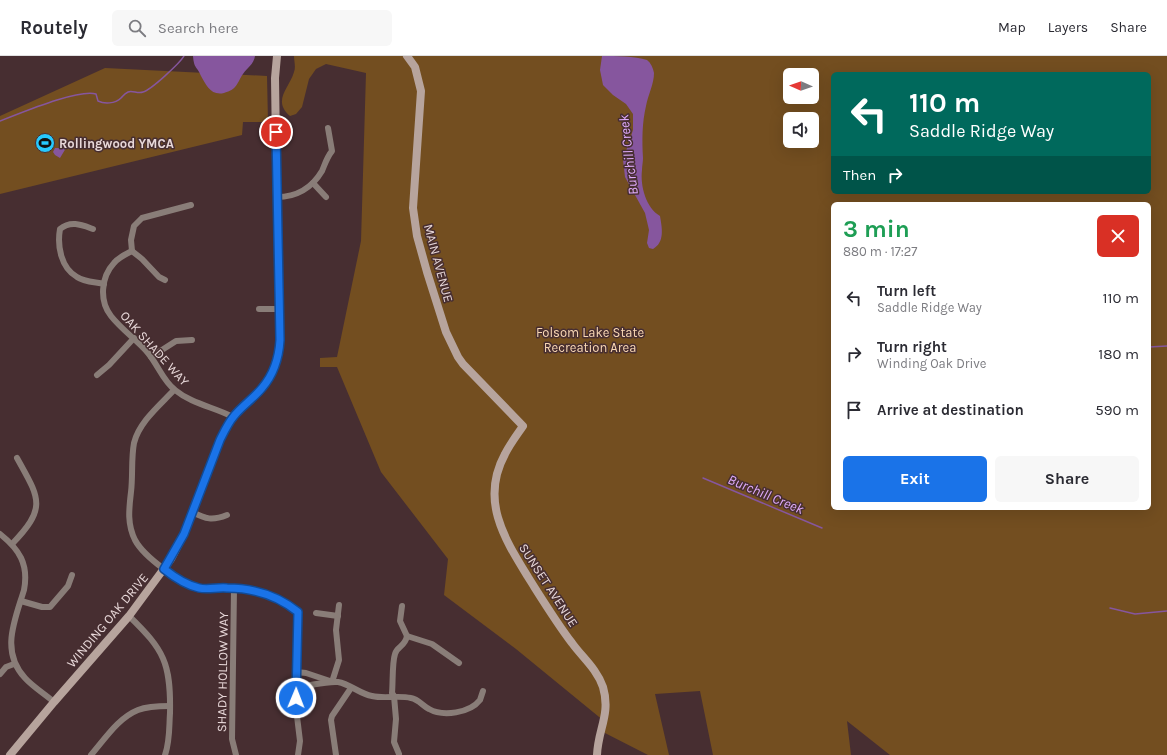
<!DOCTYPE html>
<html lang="en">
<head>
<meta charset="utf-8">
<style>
	body { margin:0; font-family:Karla,sans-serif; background:#f7f7f7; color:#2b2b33; height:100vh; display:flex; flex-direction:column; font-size:15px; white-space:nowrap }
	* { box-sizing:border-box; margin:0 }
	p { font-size:13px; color:#7c7c81 }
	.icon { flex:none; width:22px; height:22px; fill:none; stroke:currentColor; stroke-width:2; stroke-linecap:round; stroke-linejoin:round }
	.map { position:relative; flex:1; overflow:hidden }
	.sheet { position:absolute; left:831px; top:146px; width:320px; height:308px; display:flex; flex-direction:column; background:#fff; border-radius:6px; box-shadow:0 4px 16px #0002 }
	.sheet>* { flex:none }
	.guide { position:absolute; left:831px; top:16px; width:320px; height:122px; border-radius:6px; box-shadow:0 4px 16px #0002; background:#00695c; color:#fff; overflow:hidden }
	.needle { width:26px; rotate:272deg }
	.tools { position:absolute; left:783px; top:12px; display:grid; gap:8px }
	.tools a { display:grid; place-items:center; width:36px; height:36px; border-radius:6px; background:#fff; box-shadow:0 4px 16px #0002; font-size:20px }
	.pin { position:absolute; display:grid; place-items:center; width:34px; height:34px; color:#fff; margin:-17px; border:2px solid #fff; border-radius:50%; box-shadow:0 1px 4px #0007 }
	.me { position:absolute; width:44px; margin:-22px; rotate:1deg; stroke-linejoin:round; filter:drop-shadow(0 0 3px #0008) }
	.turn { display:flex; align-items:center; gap:14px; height:84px; padding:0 12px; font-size:18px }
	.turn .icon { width:52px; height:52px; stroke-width:2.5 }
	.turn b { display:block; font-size:28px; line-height:34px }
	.then { display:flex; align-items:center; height:38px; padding:0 12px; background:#0003; gap:8px; font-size:15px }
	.round { display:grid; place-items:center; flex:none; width:42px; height:42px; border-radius:6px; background:#f7f7f7 }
	.headline { display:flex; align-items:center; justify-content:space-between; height:68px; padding:0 12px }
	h1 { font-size:24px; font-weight:700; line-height:30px; color:#1e9e55 }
	.action { display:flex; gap:8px; margin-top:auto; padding:8px 12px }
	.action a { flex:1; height:46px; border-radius:6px; background:#1a73e8; color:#fff; font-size:16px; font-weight:700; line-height:46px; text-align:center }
	.action a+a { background:#f7f7f7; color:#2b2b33 }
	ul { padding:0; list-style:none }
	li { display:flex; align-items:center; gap:12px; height:56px; padding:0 12px }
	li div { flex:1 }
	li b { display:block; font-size:15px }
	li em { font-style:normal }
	header { display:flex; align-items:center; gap:24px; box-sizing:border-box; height:56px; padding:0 20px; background:#fff; border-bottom:1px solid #e1e1e2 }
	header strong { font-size:19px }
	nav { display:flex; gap:22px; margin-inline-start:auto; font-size:14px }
	.search { width:280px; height:36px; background:#f7f7f7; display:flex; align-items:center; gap:10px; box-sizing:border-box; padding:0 14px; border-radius:6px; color:#7c7c81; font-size:15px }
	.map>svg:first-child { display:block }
	.green { fill:#734e20; fill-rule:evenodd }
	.water { fill:#86569e }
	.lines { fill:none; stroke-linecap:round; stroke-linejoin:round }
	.stream { stroke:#86569e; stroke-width:1.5 }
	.street { stroke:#897d78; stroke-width:6 }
	.secondary { stroke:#b7a49d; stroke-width:8 }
	.route-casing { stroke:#114b97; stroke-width:10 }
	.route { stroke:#1a73e8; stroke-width:7 }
	.labels { text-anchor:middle; stroke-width:3; stroke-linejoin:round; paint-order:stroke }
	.poi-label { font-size:13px; font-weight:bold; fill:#e8d8d9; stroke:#472e31; text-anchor:start }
	.street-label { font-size:13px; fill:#e8d8d9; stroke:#472e31 }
	.park-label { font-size:13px; fill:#fad8b4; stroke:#472e31 }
	.water-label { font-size:14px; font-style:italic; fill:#dfabfa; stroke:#472e31 }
</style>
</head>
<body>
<header>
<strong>Routely</strong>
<div class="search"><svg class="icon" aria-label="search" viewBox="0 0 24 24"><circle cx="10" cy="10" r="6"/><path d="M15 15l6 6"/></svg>Search here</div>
<nav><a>Map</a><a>Layers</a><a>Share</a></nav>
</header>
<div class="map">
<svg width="1167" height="699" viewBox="0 0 1167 699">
	<rect width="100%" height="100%" fill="#472e31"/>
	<g class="green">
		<path d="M 294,0 L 1167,0 L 1167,699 L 890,699 L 847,665 L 851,699 L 713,699 L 700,635 L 655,638 L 669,699 L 648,699 L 603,676 L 604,665 L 516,593 L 444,539 L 448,503 L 381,416 L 337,311 L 320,311 L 320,302 L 337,301 L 361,185 L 366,17 L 326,8 L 316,13 L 309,23 L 302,51 L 296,58 L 290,60 C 272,44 289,33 294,16 C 296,11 294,5 294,0 ZM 833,18 L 1149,18 L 1149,136 L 833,136 ZM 790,19 L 812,19 L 812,41 L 790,41 ZM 790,63 L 812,63 L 812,85 L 790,85 ZM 833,148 L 1149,148 L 1149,452 L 833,452 Z"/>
		<polygon points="105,12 267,20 268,66 243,66 242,79 0,138 0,60"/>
	</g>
	<g class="water">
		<path d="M 193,0 L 255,0 C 254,8 247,12 243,18 C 240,22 238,28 235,31 C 233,34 227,36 224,37 C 211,40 206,29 201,20 C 197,10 194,13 193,0 Z"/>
		<path d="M 602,0 C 615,0 635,0 647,4 C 651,7 653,12 654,17 C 654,28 648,39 646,50 C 642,67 642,84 643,102 C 643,106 642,110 642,114 C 640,130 646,152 660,160 C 662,172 665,186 653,193 L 649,192 L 647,187 L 649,174 L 645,157 L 625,121 L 623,104 L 633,74 L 633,58 L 626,48 L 613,39 L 603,29 L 600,14 Z"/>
		<polygon points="64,83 69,86 70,89 69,92 66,92 60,102 55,99 53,96 55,92 59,92"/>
	</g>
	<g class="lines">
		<g class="stream">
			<path d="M 0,65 C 19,58 77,33 96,38 L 98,45 C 104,48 115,48 121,42 C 123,40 124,38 128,36 C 132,34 138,38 143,36 C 151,34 180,7 184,0"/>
			<polyline points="1149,291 1167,290"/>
			<polyline points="703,422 822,472"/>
			<polyline points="1110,552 1135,558 1167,555"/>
		</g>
		<g class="street">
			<polyline points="313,127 326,141"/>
			<path d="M 277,141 C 296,141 312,132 322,115 C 325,108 327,101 332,95 L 328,72"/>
			<path d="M 93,173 C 82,169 71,164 60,173 C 57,190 61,212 77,221 C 84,226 95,226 104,228"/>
			<path d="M 132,195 C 126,198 119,201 114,207 C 101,221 99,245 111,260 C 122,274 137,284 148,297 C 158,309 163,325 175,334 C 192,348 214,351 233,361"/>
			<polyline points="132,195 131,184 134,170 142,162 191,149"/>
			<polyline points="132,195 142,203 159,221 165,224"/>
			<polyline points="259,253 280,253"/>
			<polyline points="151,301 176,285 192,284"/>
			<polyline points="97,319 109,309 134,282"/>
			<path d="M 174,334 C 160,349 139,366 134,387 C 131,403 133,420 131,436 C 129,453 127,468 135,484 C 144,501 181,528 200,532 C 209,534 219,531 228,532 C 254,532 277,539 298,556 L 296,652 L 300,685 L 298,699"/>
			<path d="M 192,456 C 206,463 212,465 227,459"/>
			<path d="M 0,478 C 19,493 29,508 24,534 C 15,564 0,595 25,622 C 33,631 45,638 54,646"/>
			<path d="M 12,488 C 48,451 39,442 17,402"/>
			<polyline points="234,532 232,683 236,699"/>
			<polyline points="21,545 42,551 50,551 68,530 72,519"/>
			<polyline points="402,550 400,565 407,580"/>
			<polyline points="316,557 338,560"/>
			<path d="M 129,560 C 164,594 171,607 170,657 C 169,671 170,685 165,699"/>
			<polyline points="407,580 432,588 459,607"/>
			<polyline points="296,616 306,617 330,625"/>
			<polyline points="0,618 6,611 14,608"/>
			<polyline points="332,626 339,604 336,574 339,549"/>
			<path d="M 296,631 C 310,630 325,625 338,626 C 350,628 360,638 372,640 C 385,643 398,639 411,642 C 418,643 423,650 429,653 C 443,661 470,657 480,644 C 481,641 482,638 483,635"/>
			<path d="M 399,698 L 394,686 L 396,663 L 394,640 L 392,637 C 393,627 392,607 395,598 C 397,590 405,591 407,580"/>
			<path d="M 91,699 C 105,683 118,662 138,654 C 148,650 160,650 170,650"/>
			<polyline points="336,699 331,664 332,660 351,632"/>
		</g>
		<g class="secondary">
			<path d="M 407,0 L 415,11 L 421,35 L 413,152 L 417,180 L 427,216 L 446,276 L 458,301 L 463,308 L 523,370 C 517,379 510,388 505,398 C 480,444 504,482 528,521 C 542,543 556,566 572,587 C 582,601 597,613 603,631 C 611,658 598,673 597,699"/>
			<path d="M 10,699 L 54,646 L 129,560 L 171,503 L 184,478 L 220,384 C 224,376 228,367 234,360 C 242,350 254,342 262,332 C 274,318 279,301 280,284 L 276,91 L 275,22 L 277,0"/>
		</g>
	</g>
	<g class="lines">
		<defs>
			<path id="route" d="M 276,76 L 280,284 C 279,301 274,318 262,332 C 254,342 242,350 234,360 C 228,367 224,376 220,384 L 184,478 L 164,513 C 174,521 186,529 199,532 C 208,534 218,531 227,532 C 254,532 277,539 298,556 L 296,642"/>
		</defs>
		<use href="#route" class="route-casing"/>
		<use href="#route" class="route"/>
	</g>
	<defs>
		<symbol id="stadium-disc" viewBox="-11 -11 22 22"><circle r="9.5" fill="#26c9fe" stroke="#472e31"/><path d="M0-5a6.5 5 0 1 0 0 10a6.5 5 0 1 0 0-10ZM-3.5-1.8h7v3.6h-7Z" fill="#111"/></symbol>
	</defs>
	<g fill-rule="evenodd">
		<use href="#stadium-disc" x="34" y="76" width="22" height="22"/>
	</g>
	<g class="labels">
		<g class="poi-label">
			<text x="59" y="92">Rollingwood YMCA</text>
		</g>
		<g class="street-label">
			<text transform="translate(439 207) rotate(75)" y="5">MAIN AVENUE</text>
			<text transform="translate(155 292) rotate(48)" y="5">OAK SHADE WAY</text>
			<text transform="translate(549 529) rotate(57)" y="5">SUNSET AVENUE</text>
			<text transform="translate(107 564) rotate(-50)" y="5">WINDING OAK DRIVE</text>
			<text transform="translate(222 616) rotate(-89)" y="5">SHADY HOLLOW WAY</text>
		</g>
		<g class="park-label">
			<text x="590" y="281">Folsom Lake State<tspan x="590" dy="15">Recreation Area</tspan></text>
		</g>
		<g class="water-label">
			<text transform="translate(628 99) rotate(-97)" y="5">Burchill Creek</text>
			<text transform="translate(766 438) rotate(23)" y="5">Burchill Creek</text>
		</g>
	</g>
</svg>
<div class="tools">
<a><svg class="needle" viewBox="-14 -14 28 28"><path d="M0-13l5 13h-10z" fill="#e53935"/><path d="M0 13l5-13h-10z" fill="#7c7c81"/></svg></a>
<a><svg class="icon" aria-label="sound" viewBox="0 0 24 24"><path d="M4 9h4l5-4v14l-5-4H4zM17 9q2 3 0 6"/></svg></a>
</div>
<div class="pin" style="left:276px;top:76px;background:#d93025"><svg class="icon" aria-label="arrive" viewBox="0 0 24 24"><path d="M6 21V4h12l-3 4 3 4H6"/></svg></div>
<svg class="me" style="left:296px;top:642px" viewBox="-20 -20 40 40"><circle r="17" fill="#1a73e8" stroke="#fff" stroke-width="3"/><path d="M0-11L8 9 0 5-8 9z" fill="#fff"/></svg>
<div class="guide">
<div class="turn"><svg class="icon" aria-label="left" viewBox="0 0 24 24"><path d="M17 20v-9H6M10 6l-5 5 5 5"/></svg><div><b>110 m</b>Saddle Ridge Way</div></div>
<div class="then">Then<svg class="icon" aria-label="right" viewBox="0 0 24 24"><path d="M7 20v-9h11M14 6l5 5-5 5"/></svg></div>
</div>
<section class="sheet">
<div class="headline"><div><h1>3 min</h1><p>880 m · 17:27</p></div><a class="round" style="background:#d93025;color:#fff"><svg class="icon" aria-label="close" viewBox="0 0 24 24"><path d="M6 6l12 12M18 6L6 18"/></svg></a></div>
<ul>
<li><svg class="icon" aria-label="left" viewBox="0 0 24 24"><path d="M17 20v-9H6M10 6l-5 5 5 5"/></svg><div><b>Turn left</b><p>Saddle Ridge Way</p></div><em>110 m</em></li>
<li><svg class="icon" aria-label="right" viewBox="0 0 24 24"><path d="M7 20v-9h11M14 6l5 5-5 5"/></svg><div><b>Turn right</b><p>Winding Oak Drive</p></div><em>180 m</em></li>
<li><svg class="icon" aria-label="arrive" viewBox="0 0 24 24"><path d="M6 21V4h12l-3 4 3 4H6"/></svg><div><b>Arrive at destination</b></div><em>590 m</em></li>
</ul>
<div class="action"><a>Exit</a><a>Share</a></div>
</section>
</div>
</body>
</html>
